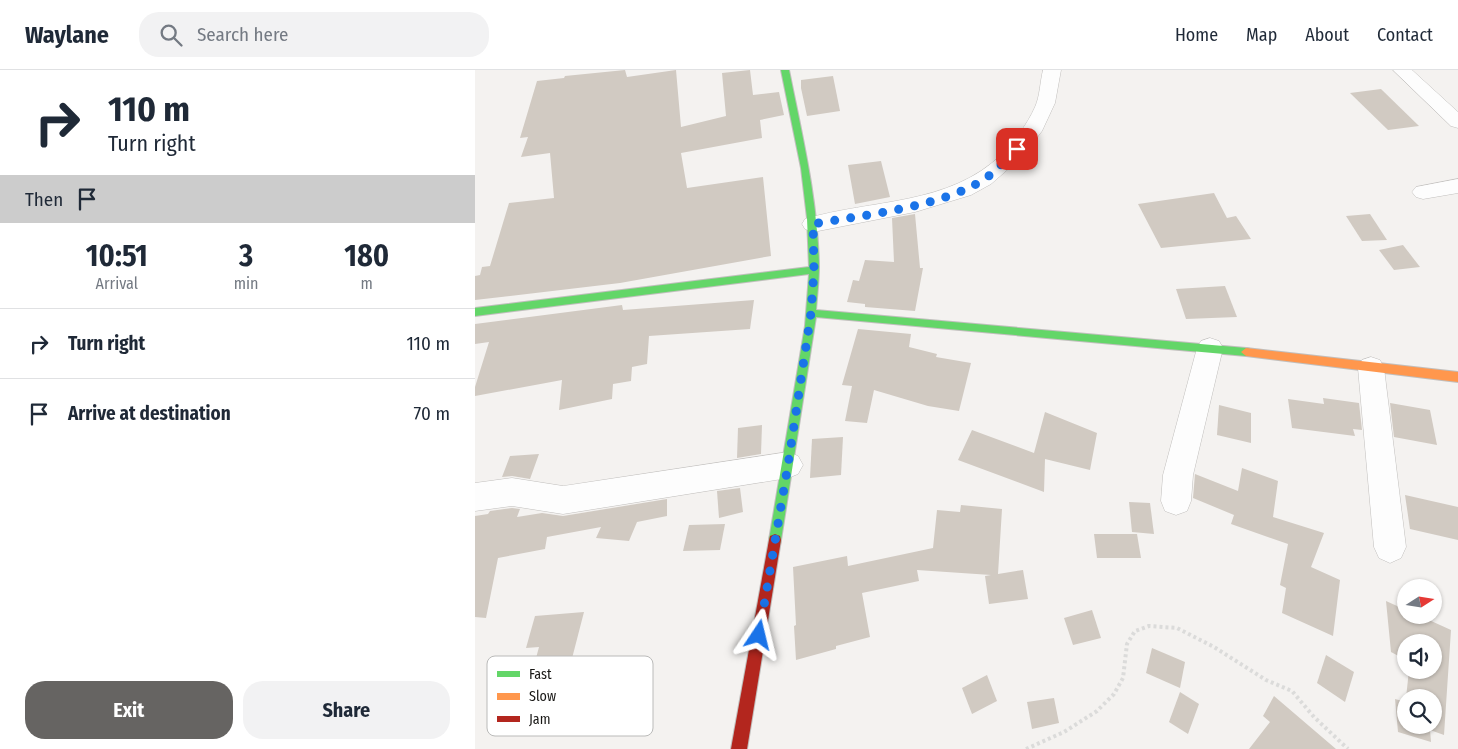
<!DOCTYPE html>
<html lang="en">
<head>
<meta charset="utf-8">
<style>
	body { margin:0; font-family:"Fira Sans Condensed",sans-serif; background:#f2f2f3; color:#1f2937; height:100vh; display:flex; flex-direction:column; font-size:19px; white-space:nowrap }
	* { box-sizing:border-box; margin:0 }
	p { font-size:16px; color:#747a83 }
	.icon { flex:none; width:28px; height:28px; fill:none; stroke:currentColor; stroke-width:2; stroke-linecap:round; stroke-linejoin:round }
	.map { position:relative; flex:1; overflow:hidden }
	.drawer { display:flex; flex-direction:column; background:#fff; width:475px }
	.drawer>* { flex:none }
	.hud { background:#fff; color:#1f2937; overflow:hidden }
	.needle { width:32px; rotate:78deg }
	.tools { position:absolute; left:922px; top:509px; display:grid; gap:10px }
	.tools a { display:grid; place-items:center; width:45px; height:45px; border-radius:50%; background:#fff; box-shadow:0 1px 4px #0004; font-size:25px }
	.pin { position:absolute; display:grid; place-items:center; width:42px; height:42px; color:#fff; margin:-21px; border-radius:10px; box-shadow:0 2px 8px #0006 }
	.me { position:absolute; width:55px; margin:-28px; rotate:10deg; stroke-linejoin:round; filter:drop-shadow(0 0 4px #0008) }
	.turn { display:flex; align-items:center; gap:18px; height:105px; padding:0 25px; font-size:22px }
	.turn .icon { width:65px; height:65px; stroke-width:2.5 }
	.turn b { display:block; font-size:35px; line-height:42px }
	.then { display:flex; align-items:center; height:48px; padding:0 25px; background:#0003; gap:10px; font-size:19px }
	.eta { display:flex; justify-content:space-evenly; align-items:center; height:85px; text-align:center }
	.eta b { font-size:30px; font-weight:700; line-height:35px }
	.cta { display:flex; gap:10px; margin-top:auto; padding:10px 25px }
	.cta a { flex:1; height:58px; border-radius:20px; background:#666462; color:#fff; font-size:20px; font-weight:700; line-height:58px; text-align:center }
	.cta a+a { background:#f2f2f3; color:#1f2937 }
	ul { padding:0; list-style:none }
	li { display:flex; align-items:center; gap:15px; height:70px; padding:0 25px; border-top:1px solid #e0e1e3 }
	li div { flex:1 }
	li b { display:block; font-size:19px }
	li em { font-style:normal }
	header { display:flex; align-items:center; gap:30px; box-sizing:border-box; height:70px; padding:0 25px; background:#fff; border-bottom:1px solid #e0e1e3 }
	header strong { font-size:24px }
	nav { display:flex; gap:28px; margin-inline-start:auto; font-size:18px }
	.search { width:350px; height:45px; background:#f2f2f3; display:flex; align-items:center; gap:12px; box-sizing:border-box; padding:0 18px; border-radius:20px; color:#747a83; font-size:19px }
	main { display:flex; flex:1; min-height:0 }
	.map>svg:first-child { display:block }
	.building { fill:#d1cac2 }
	.lines { fill:none; stroke-linecap:round; stroke-linejoin:round }
	.street-casing { stroke:#c1bfbd; stroke-width:1 }
	.fast-casing { stroke:#c1bfbd; stroke-width:2 }
	.slow-casing { stroke:#c1bfbd; stroke-width:2 }
	.jam-casing { stroke:#c1bfbd; stroke-width:2 }
	.path { stroke:#dbdbda; stroke-width:4; stroke-dasharray:3 3; stroke-linecap:butt }
	.street { fill:#fdfdfd; fill-rule:evenodd }
	.fast { fill:#63d668; fill-rule:evenodd }
	.slow { fill:#ff974d; fill-rule:evenodd }
	.jam { fill:#b3261e; fill-rule:evenodd }
	.route { stroke:#1a73e8; stroke-width:9; stroke-dasharray:0 16.2 }
	.key { fill:#fff; stroke:#babab9; stroke-width:1 }
	.key-label { font-size:14px; fill:#191816 }
</style>
</head>
<body>
<header>
<strong>Waylane</strong>
<div class="search"><svg class="icon" aria-label="search" viewBox="0 0 24 24"><circle cx="10" cy="10" r="6"/><path d="M15 15l6 6"/></svg>Search here</div>
<nav><a>Home</a><a>Map</a><a>About</a><a>Contact</a></nav>
</header>
<main>
<section class="drawer">
<div class="hud">
<div class="turn"><svg class="icon" aria-label="right" viewBox="0 0 24 24"><path d="M7 20v-9h11M14 6l5 5-5 5"/></svg><div><b>110 m</b>Turn right</div></div>
<div class="then">Then<svg class="icon" aria-label="arrive" viewBox="0 0 24 24"><path d="M6 21V4h12l-3 4 3 4H6"/></svg></div>
</div>
<div class="eta">
<div><b>10:51</b><p>Arrival</p></div>
<div><b>3</b><p>min</p></div>
<div><b>180</b><p>m</p></div>
</div>
<ul>
<li><svg class="icon" aria-label="right" viewBox="0 0 24 24"><path d="M7 20v-9h11M14 6l5 5-5 5"/></svg><div><b>Turn right</b></div><em>110 m</em></li>
<li><svg class="icon" aria-label="arrive" viewBox="0 0 24 24"><path d="M6 21V4h12l-3 4 3 4H6"/></svg><div><b>Arrive at destination</b></div><em>70 m</em></li>
</ul>
<div class="cta"><a>Exit</a><a>Share</a></div>
</section>
<div class="map">
<svg width="983" height="679" viewBox="0 0 983 679">
	<rect width="100%" height="100%" fill="#f4f2f0"/>
	<g class="building">
		<polygon points="150,0 152,7 201,0 206,57 251,46 247,3 275,0 278,25 304,22 309,45 285,50 287,68 206,83 212,118 288,107 296,186 145,213 0,230 0,206 5,205 7,197 15,196 34,133 79,128 75,83 46,87 53,67 45,68 62,11 89,8 90,6"/>
		<polygon points="358,6 365,41 332,46 326,18 326,10"/>
		<polygon points="906,19 944,56 913,60 875,23"/>
		<polygon points="406,91 415,127 380,134 373,95"/>
		<polygon points="739,123 752,148 761,146 776,169 686,178 663,134"/>
		<polygon points="440,144 445,198 448,198 440,241 390,237 390,234 372,232 378,210 384,211 390,190 419,192 417,148"/>
		<polygon points="895,144 912,170 887,171 871,146"/>
		<polygon points="928,175 945,197 919,200 904,180"/>
		<polygon points="750,216 762,247 711,249 701,219"/>
		<polygon points="279,230 275,259 174,266 172,294 157,297 156,311 138,314 137,329 84,340 87,310 0,326 0,317 14,272 0,274 0,254 147,235 148,240"/>
		<polygon points="383,259 436,264 434,277 462,284 461,287 496,293 484,341 453,336 399,320 392,353 370,351 377,316 367,315"/>
		<polygon points="848,328 884,333 887,360 878,359 880,366 817,358 813,329 849,334"/>
		<polygon points="915,333 955,340 962,375 919,367"/>
		<polygon points="744,335 776,343 776,373 742,365"/>
		<polygon points="570,342 622,363 615,400 570,389 569,422 483,390 497,360 559,383"/>
		<polygon points="287,355 286,384 262,388 263,358"/>
		<polygon points="368,367 366,405 335,408 337,369"/>
		<polygon points="64,384 55,409 37,406 27,407 35,386"/>
		<polygon points="767,398 803,411 798,447 849,463 836,497 865,510 858,566 807,543 811,518 805,515 813,474 756,454 759,445 718,428 720,404 763,421"/>
		<polygon points="265,418 268,442 244,448 242,421"/>
		<polygon points="930,425 983,437 983,470 935,459"/>
		<polygon points="192,429 192,446 162,452 154,471 121,468 126,457 72,467 70,479 23,488 11,548 0,547 0,446 13,444 15,441 37,438 45,439 42,447 67,443 88,446"/>
		<polygon points="654,432 675,433 679,464 657,462"/>
		<polygon points="486,435 527,439 523,504 548,500 553,529 514,534 510,506 516,505 442,500 444,511 387,523 395,567 361,576 361,579 321,590 319,556 321,555 318,497 372,486 373,496 458,478 462,440 485,442"/>
		<polygon points="250,454 245,480 208,481 214,455"/>
		<polygon points="619,464 662,464 666,488 622,488"/>
		<polygon points="911,531 931,540 931,545 943,545 976,560 969,665 955,660 956,672 923,662 920,629 931,632 931,628 931,655 959,655 959,628 931,628 934,600 959,600 959,572 931,572 931,590 916,582"/>
		<polygon points="617,540 626,568 598,575 589,548"/>
		<polygon points="109,542 94,600 57,603 64,577 51,578 60,546"/>
		<polygon points="677,578 710,592 705,618 671,603"/>
		<polygon points="851,585 879,602 870,632 842,613"/>
		<polygon points="512,605 522,631 497,644 487,618"/>
		<polygon points="705,622 724,634 713,664 694,652"/>
		<polygon points="799,626 861,679 774,679 795,652 788,646"/>
		<polygon points="579,628 584,653 557,659 552,632"/>
	</g>
	<g class="lines">
		<defs>
			<g id="street">
				<path d="M 568,0 L 586,0 L 580,33 L 567,61 L 547,87 L 516,114 L 496,125 L 440,142 L 338,162 L 330,159 L 327,154 L 330,149 C 397,129 474,136 527,84 C 540,70 552,55 560,37 C 565,26 565,12 568,0 Z"/>
				<polygon points="918,0 937,0 983,42 983,58 976,56"/>
				<polygon points="983,109 983,123 948,129 941,127 937,122 941,117"/>
				<polygon points="735,268 744,271 748,278 718,405 716,431 712,441 701,445 690,441 686,431 688,405 722,278 726,271"/>
				<polygon points="896,287 905,290 909,298 931,477 926,488 915,493 904,488 899,477 883,298 887,290"/>
				<polygon points="313,382 323,386 328,395 323,404 313,408 88,444 37,436 0,441 0,413 37,408 88,416"/>
			</g>
			<path id="fast" d="M 306,0 L 314,0 C 327,65 343,130 344,197 C 344,211 342,226 341,240 L 771,278 L 775,279 L 776,282 L 775,285 L 771,286 L 341,247 L 306,470 L 305,474 L 300,476 L 295,474 L 294,470 L 330,256 L 334,204 L 0,246 L 0,238 L 334,197 L 332,148 L 326,98 Z"/>
			<polygon id="slow" points="771,278 983,302 983,312 771,286 766,282"/>
			<polygon id="jam" points="300,464 305,466 306,470 272,679 256,679 294,470 295,466"/>
		</defs>
		<use href="#street" class="street-casing"/>
		<use href="#fast" class="fast-casing"/>
		<use href="#slow" class="slow-casing"/>
		<use href="#jam" class="jam-casing"/>
		<polyline class="path" points="551,679 589,662 622,641 639,624 648,608 652,574 660,561 674,556 702,558 739,577 791,610 817,621 839,647 873,679"/>
		<use href="#street" class="street"/>
		<use href="#fast" class="fast"/>
		<use href="#slow" class="slow"/>
		<use href="#jam" class="jam"/>
	</g>
	<g class="lines">
		<path class="route" d="M 284,565 L 313,395 L 336,243 L 339,200 L 338,154 C 388,145 469,137 511,108 C 522,100 532,88 542,79"/>
	</g>
	<rect x="12" y="586" width="166" height="80" rx="8" class="key"/>
	<rect x="22" y="601" width="23" height="6" fill="#63d668"/>
	<rect x="22" y="623" width="23" height="7" fill="#ff974d"/>
	<rect x="22" y="646" width="23" height="6" fill="#b3261e"/>
	<g class="key-label">
		<text x="54" y="609">Fast</text>
		<text x="54" y="631">Slow</text>
		<text x="54" y="654">Jam</text>
	</g>
</svg>
<div class="tools">
<a><svg class="needle" viewBox="-14 -14 28 28"><path d="M0-13l5 13h-10z" fill="#e53935"/><path d="M0 13l5-13h-10z" fill="#747a83"/></svg></a>
<a><svg class="icon" aria-label="sound" viewBox="0 0 24 24"><path d="M4 9h4l5-4v14l-5-4H4zM17 9q2 3 0 6"/></svg></a>
<a><svg class="icon" aria-label="search" viewBox="0 0 24 24"><circle cx="10" cy="10" r="6"/><path d="M15 15l6 6"/></svg></a>
</div>
<div class="pin" style="left:542px;top:79px;background:#d93025"><svg class="icon" aria-label="arrive" viewBox="0 0 24 24"><path d="M6 21V4h12l-3 4 3 4H6"/></svg></div>
<svg class="me" style="left:284px;top:565px" viewBox="-20 -20 40 40"><path d="M0-17L14 15 0 8-14 15z" fill="#1a73e8" stroke="#fff" stroke-width="4"/></svg>
</div>
</main>
</body>
</html>
